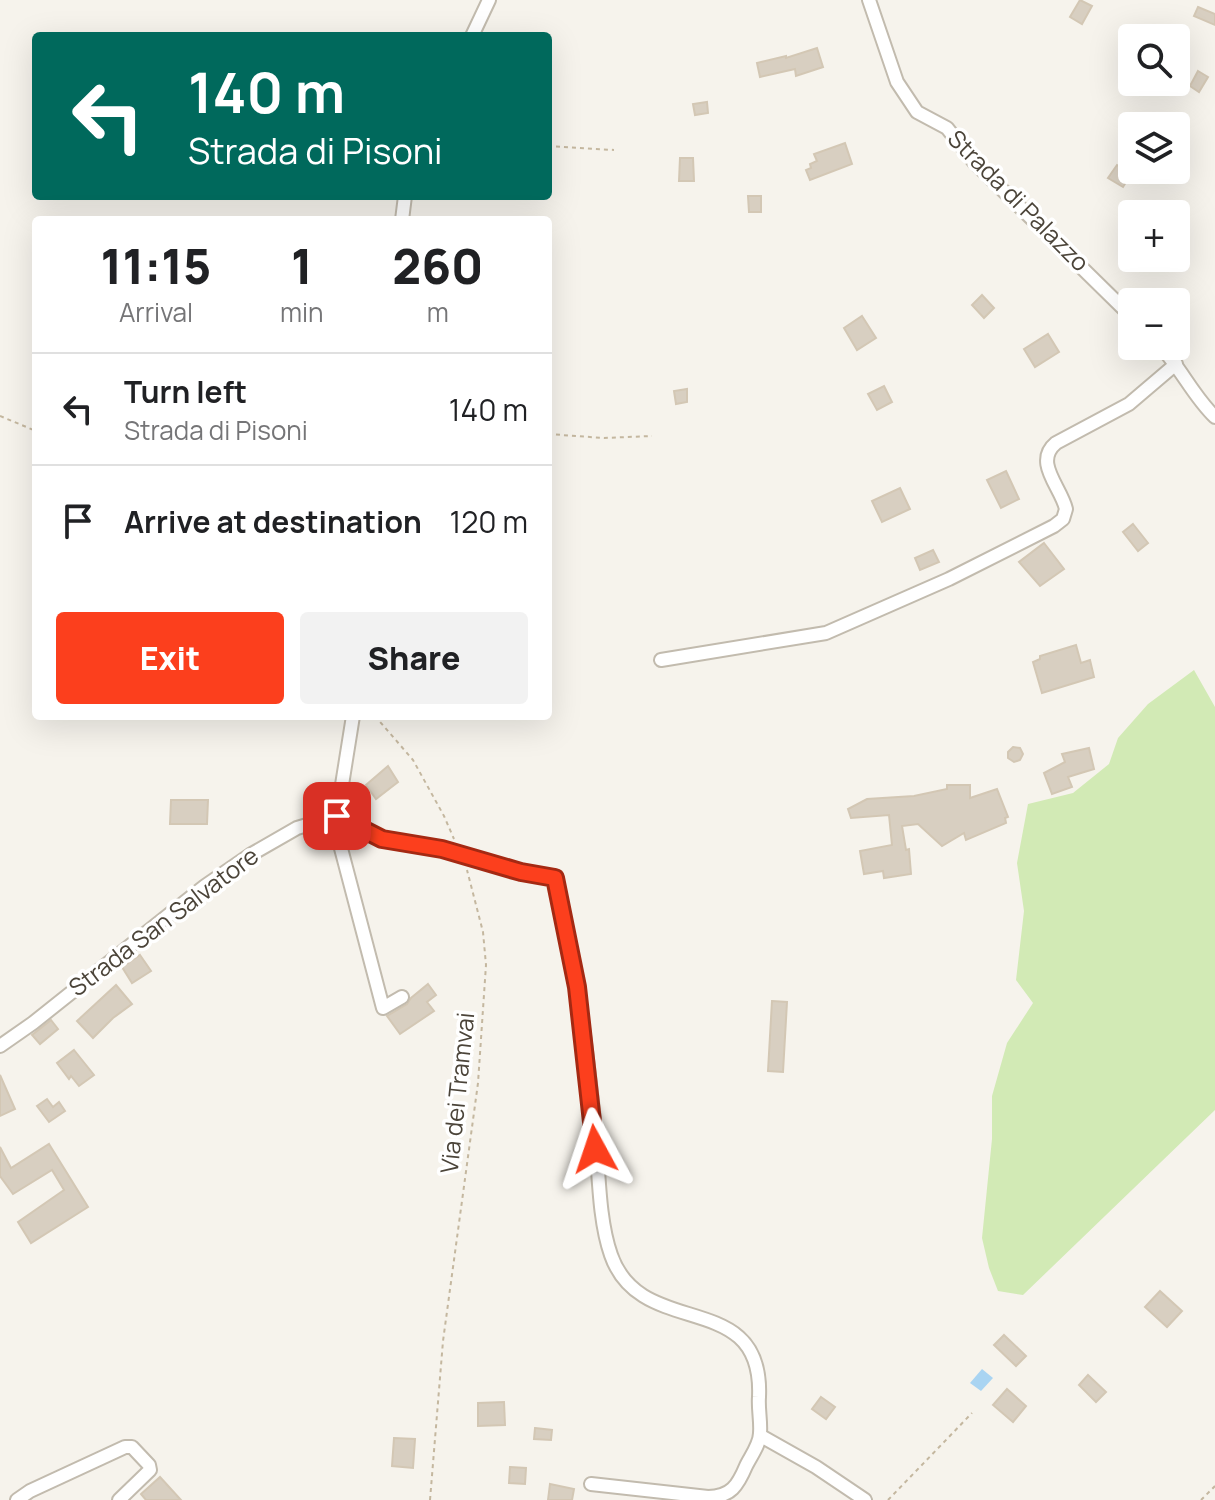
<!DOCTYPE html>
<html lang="en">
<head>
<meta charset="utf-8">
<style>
	body { margin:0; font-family:Manrope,sans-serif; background:#f2f2f2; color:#202124; height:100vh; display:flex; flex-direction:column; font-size:30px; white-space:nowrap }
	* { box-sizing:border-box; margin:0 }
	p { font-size:26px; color:#757577 }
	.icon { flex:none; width:44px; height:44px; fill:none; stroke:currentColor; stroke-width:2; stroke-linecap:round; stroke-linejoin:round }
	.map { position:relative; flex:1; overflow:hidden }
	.drawer { position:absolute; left:32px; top:216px; width:520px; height:504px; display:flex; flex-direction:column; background:#fff; border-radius:8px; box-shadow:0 8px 32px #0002 }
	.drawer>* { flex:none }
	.banner { position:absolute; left:32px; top:32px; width:520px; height:168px; border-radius:8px; box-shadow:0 8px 32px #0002; background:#00695c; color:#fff; overflow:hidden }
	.fabs { position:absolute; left:1118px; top:24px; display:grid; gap:16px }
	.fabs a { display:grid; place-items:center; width:72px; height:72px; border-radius:8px; background:#fff; box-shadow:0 8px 32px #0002; font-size:40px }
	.pin { position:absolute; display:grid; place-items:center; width:68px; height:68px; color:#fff; margin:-34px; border-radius:16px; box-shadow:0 4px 12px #0006 }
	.me { position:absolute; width:88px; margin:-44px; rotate:355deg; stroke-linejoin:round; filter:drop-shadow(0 0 6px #0008) }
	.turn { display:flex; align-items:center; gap:28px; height:168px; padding:0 24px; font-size:36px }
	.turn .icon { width:104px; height:104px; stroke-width:2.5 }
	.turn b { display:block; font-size:56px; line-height:68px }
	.eta { display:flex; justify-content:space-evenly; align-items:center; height:136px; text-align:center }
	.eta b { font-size:48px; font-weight:800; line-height:56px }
	.button { display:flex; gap:16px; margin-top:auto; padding:16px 24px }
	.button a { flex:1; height:92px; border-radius:8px; background:#fc3f1d; color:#fff; font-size:32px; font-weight:800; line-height:92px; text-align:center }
	.button a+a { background:#f2f2f2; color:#202124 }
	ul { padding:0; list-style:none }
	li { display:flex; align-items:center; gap:24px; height:112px; padding:0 24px; border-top:2px solid #e0e0e0 }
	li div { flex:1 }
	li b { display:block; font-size:30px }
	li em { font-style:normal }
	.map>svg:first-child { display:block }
	.green { fill:#d2eab5 }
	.water { fill:#a9d4f2 }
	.building { fill:#d8cfc1; stroke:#d3c7b4; stroke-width:2 }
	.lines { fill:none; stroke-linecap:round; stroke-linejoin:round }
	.minor-casing { stroke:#c2bbae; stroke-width:16 }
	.path { stroke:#c4b79f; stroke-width:2; stroke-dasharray:4 4; stroke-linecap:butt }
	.minor { stroke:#fff; stroke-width:12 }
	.route-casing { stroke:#a42913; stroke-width:20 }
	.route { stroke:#fc3f1d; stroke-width:14 }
	.labels { text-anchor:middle; stroke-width:7; stroke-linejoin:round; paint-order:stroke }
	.street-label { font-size:24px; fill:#4b4439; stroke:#fff }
</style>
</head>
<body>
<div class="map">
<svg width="1215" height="1500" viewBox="0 0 1215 1500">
	<rect width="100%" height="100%" fill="#f6f3ec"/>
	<polygon class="green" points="1194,670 1215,707 1215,1110 1023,1295 998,1291 989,1268 982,1238 992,1139 992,1096 1007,1043 1033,1003 1016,980 1024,911 1017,863 1028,804 1073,793 1109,764 1118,738 1148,704"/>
	<polygon class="water" points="982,1369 993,1378 981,1391 970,1383"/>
	<g class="building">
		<polygon points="1080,0 1092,6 1082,24 1070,17"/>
		<polygon points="1198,7 1215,14 1215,25 1194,16"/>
		<polygon points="817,48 823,67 796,76 795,69 760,77 757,63 786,56 786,58"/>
		<polygon points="1198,71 1208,77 1199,92 1190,86"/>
		<polygon points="707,102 708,113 695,115 693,104"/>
		<polygon points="845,143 852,164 810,180 806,170 811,168 810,164 817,161 814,154"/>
		<polygon points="680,158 693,158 694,181 679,181"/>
		<polygon points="1117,165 1131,174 1123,187 1108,178"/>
		<polygon points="748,196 761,196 761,212 749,212"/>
		<polygon points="982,295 994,308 984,318 972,305"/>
		<polygon points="862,316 876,338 857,350 844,328"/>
		<polygon points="1048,334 1059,352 1035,367 1024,349"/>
		<polygon points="884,386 892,402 877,410 868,394"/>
		<polygon points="687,389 687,402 676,404 674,391"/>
		<polygon points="1006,471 1019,499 1001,508 987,480"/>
		<polygon points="900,488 910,509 882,522 872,501"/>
		<polygon points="1133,524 1148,543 1138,551 1123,532"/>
		<polygon points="1044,543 1064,569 1040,586 1019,562"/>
		<polygon points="933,550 939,562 920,570 915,558"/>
		<polygon points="1076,645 1081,663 1090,660 1094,677 1042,693 1033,662 1040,659 1040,656"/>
		<polygon points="1013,747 1020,748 1023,754 1020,760 1014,762 1008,758 1008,752"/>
		<polygon points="1089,748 1094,769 1068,777 1072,787 1052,794 1044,773 1065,762 1062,754"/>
		<polygon points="388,766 398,782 376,799 366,785"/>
		<polygon points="947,785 970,785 970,798 997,789 1008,817 1005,818 1006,823 966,840 964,833 942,846 918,824 902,826 906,850 909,849 911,874 884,878 883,871 864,874 860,851 892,845 889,815 851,818 848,809 867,799 914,796 947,789"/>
		<polygon points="171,800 208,800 207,824 170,824"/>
		<polygon points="140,955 151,971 132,983 122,967"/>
		<polygon points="428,984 436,995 427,1002 434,1011 400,1034 387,1016 407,1004 411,998"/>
		<polygon points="116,985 132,1004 113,1018 93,1038 77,1021"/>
		<polygon points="772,1001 787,1002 783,1072 768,1071"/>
		<polygon points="51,1020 58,1029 40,1044 32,1035"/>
		<polygon points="74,1050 94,1075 79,1086 71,1076 69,1079 57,1063"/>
		<polygon points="0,1075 15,1109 0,1116"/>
		<polygon points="47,1099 53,1107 59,1102 65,1111 49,1122 37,1106"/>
		<polygon points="49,1144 88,1207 31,1243 18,1222 64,1190 52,1170 13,1194 0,1176 0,1147 11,1168"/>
		<polygon points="1160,1291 1182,1311 1167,1327 1145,1307"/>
		<polygon points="1004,1335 1026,1356 1016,1366 994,1345"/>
		<polygon points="1088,1375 1106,1392 1096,1402 1079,1385"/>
		<polygon points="1007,1389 1026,1406 1013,1422 993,1405"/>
		<polygon points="821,1397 835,1407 826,1419 812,1409"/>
		<polygon points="504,1402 505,1425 478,1426 478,1403"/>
		<polygon points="535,1428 552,1430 551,1440 534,1439"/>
		<polygon points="394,1438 415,1439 413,1468 392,1466"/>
		<polygon points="510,1467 526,1468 525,1484 509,1483"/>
		<polygon points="160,1477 181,1500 146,1500 141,1494"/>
		<polygon points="550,1484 574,1489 572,1500 548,1500"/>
	</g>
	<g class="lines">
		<defs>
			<g id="minor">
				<polyline points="869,0 897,82 917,112 947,128 974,162 1132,317"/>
				<polyline points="472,36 489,0"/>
				<polyline points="402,220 405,196"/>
				<path d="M 1160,346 C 1181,368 1193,396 1215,417"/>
				<path d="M 661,660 L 826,633 L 949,579 L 1054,526 L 1063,519 L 1066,509 C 1061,487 1033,462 1056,443 L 1129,404 L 1176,364"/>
				<polyline points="353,716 337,816 338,837 383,1008 402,997"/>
				<path d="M 337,816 L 382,839 L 442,849 L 521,872 L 555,878 C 576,960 586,1045 595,1129 C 599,1168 598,1218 611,1255 C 641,1342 764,1286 759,1397 C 758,1409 761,1421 760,1433 C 760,1444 751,1456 746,1466 C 738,1485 731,1497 708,1497 L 591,1484"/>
				<polyline points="0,1046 33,1023 205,886 250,855 297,828 337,816"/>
				<polyline points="761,1436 816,1467 865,1500"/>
				<polyline points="17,1500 30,1491 125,1447 132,1447 149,1465 150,1470 119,1500"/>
			</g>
		</defs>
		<use href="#minor" class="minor-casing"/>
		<g class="path">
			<polyline points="548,146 614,150"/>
			<polyline points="0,416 36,431"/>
			<polyline points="548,434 604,438 652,436"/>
			<polyline points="375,716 413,760 444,816 454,839"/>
			<polyline points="430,1500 443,1341 478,1083 486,965 483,932 467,870"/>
			<polyline points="888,1500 972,1413"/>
			<polyline points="1201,1500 1215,1486"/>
		</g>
		<use href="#minor" class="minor"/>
	</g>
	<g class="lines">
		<defs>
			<polyline id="route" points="337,816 382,839 442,849 521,872 555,878 577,987 595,1149"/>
		</defs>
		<use href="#route" class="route-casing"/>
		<use href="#route" class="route"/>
	</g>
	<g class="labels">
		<g class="street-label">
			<text transform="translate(1018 201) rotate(45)" y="8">Strada di Palazzo</text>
			<text transform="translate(164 922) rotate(-37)" y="8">Strada San Salvatore</text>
			<text transform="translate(458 1093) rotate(-84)" y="8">Via dei Tramvai</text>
		</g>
	</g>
</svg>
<div class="fabs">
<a><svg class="icon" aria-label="search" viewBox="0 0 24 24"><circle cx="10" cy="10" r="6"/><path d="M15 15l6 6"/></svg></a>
<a><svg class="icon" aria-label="layers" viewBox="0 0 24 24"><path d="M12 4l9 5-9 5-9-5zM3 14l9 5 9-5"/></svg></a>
<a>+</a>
<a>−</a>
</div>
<div class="pin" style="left:337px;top:816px;background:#d93025"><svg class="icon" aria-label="arrive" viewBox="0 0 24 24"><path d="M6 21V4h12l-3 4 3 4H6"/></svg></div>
<svg class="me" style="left:595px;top:1149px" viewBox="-20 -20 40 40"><path d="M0-17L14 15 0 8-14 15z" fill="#fc3f1d" stroke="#fff" stroke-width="4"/></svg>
<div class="banner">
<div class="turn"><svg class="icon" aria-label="left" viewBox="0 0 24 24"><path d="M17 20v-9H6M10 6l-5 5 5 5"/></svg><div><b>140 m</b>Strada di Pisoni</div></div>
</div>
<section class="drawer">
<div class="eta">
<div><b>11:15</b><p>Arrival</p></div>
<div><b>1</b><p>min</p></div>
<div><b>260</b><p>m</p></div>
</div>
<ul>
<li><svg class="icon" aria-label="left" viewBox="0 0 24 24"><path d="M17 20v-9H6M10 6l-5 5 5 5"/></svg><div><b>Turn left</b><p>Strada di Pisoni</p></div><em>140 m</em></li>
<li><svg class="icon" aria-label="arrive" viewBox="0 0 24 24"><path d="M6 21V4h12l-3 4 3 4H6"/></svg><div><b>Arrive at destination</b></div><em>120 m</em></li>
</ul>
<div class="button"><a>Exit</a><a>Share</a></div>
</section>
</div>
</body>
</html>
